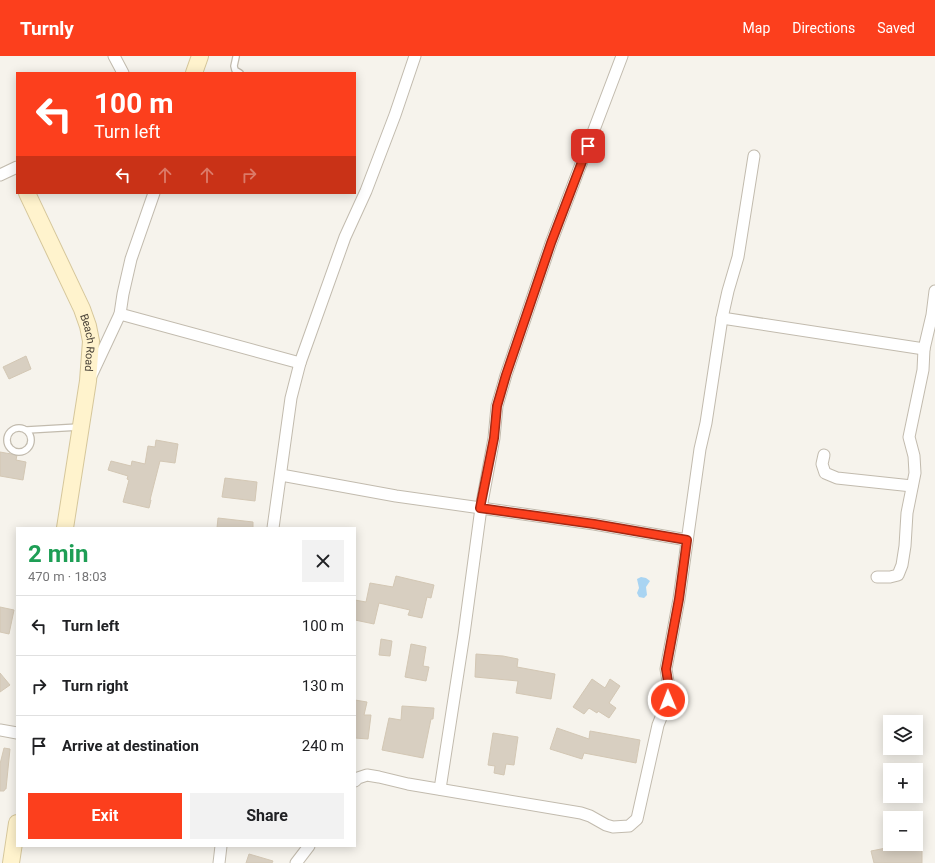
<!DOCTYPE html>
<html lang="en">
<head>
<meta charset="utf-8">
<style>
	body { margin:0; font-family:Roboto,sans-serif; background:#f2f2f2; color:#202124; height:100vh; display:flex; flex-direction:column; font-size:15px; white-space:nowrap }
	* { box-sizing:border-box; margin:0 }
	p { font-size:13px; color:#757577 }
	.icon { flex:none; width:22px; height:22px; fill:none; stroke:currentColor; stroke-width:2; stroke-linecap:round; stroke-linejoin:round }
	.map { position:relative; flex:1; overflow:hidden }
	.panel { position:absolute; left:16px; top:471px; width:340px; height:320px; display:flex; flex-direction:column; background:#fff; border-radius:0px; box-shadow:0 2px 10px #0003 }
	.panel>* { flex:none }
	.hud { position:absolute; left:16px; top:16px; width:340px; height:122px; border-radius:0px; box-shadow:0 2px 10px #0003; background:#fc3f1d; color:#fff; overflow:hidden }
	.fabs { position:absolute; left:883px; top:659px; display:grid; gap:8px }
	.fabs a { display:grid; place-items:center; width:40px; height:40px; border-radius:0px; background:#fff; box-shadow:0 2px 10px #0003; font-size:20px }
	.pin { position:absolute; display:grid; place-items:center; width:34px; height:34px; color:#fff; margin:-17px; border-radius:8px; box-shadow:0 2px 6px #0006 }
	.me { position:absolute; width:44px; margin:-22px; rotate:359deg; stroke-linejoin:round; filter:drop-shadow(0 0 3px #0008) }
	.turn { display:flex; align-items:center; gap:14px; height:84px; padding:0 12px; font-size:18px }
	.turn .icon { width:52px; height:52px; stroke-width:2.5 }
	.turn b { display:block; font-size:28px; line-height:34px }
	.lanes { display:flex; align-items:center; height:38px; padding:0 12px; background:#0003; justify-content:center; gap:20px; direction:ltr }
	.lanes .off { opacity:.35 }
	.round { display:grid; place-items:center; flex:none; width:42px; height:42px; border-radius:0px; background:#f2f2f2 }
	.headline { display:flex; align-items:center; justify-content:space-between; height:68px; padding:0 12px }
	h1 { font-size:24px; font-weight:700; line-height:30px; color:#1e9e55 }
	.cta { display:flex; gap:8px; margin-top:auto; padding:8px 12px }
	.cta a { flex:1; height:46px; border-radius:0px; background:#fc3f1d; color:#fff; font-size:16px; font-weight:700; line-height:46px; text-align:center }
	.cta a+a { background:#f2f2f2; color:#202124 }
	ul { padding:0; list-style:none }
	li { display:flex; align-items:center; gap:12px; height:60px; padding:0 12px; border-top:1px solid #e0e0e0 }
	li div { flex:1 }
	li b { display:block; font-size:15px }
	li em { font-style:normal }
	header { display:flex; align-items:center; gap:24px; box-sizing:border-box; height:56px; padding:0 20px; background:#fc3f1d; color:#fff }
	header strong { font-size:19px }
	nav { display:flex; gap:22px; margin-inline-start:auto; font-size:14px }
	.map>svg:first-child { display:block }
	.water { fill:#a9d4f2 }
	.building { fill:#d8cfc1; stroke:#d3c7b4 }
	.lines { fill:none; stroke-linecap:round; stroke-linejoin:round }
	.service-casing { stroke:#c2bbae; stroke-width:8 }
	.minor-casing { stroke:#c2bbae; stroke-width:13 }
	.secondary-casing { stroke:#d6c79b; stroke-width:18 }
	.service { stroke:#fff; stroke-width:5.5 }
	.minor { stroke:#fff; stroke-width:11 }
	.secondary { stroke:#fff3cd; stroke-width:16 }
	.route-casing { stroke:#a42913; stroke-width:10 }
	.route { stroke:#fc3f1d; stroke-width:7 }
	.labels { text-anchor:middle; stroke-width:3; stroke-linejoin:round; paint-order:stroke }
	.street-label { font-size:11px; fill:#4b4439; stroke:#fff }
</style>
</head>
<body>
<header>
<strong>Turnly</strong>
<nav><a>Map</a><a>Directions</a><a>Saved</a></nav>
</header>
<div class="map">
<svg width="935" height="807" viewBox="0 0 935 807">
	<rect width="100%" height="100%" fill="#f6f3ec"/>
	<polygon class="water" points="641,521 646,522 650,525 646,531 647,539 644,542 639,541 637,537 639,532 637,523"/>
	<g class="building">
		<polygon points="26,300 31,313 9,323 3,311"/>
		<polygon points="156,384 178,388 175,407 160,405 150,444 151,444 149,452 123,446 129,424 127,423 128,420 108,414 111,405 131,410 132,405 145,408 148,390 155,391"/>
		<polygon points="0,396 17,399 16,404 26,406 23,424 0,420"/>
		<polygon points="225,422 257,426 255,445 222,441"/>
		<polygon points="218,462 253,466 253,472 217,472"/>
		<polygon points="396,520 434,529 431,542 427,541 422,562 408,559 410,554 379,547 374,568 355,564 355,544 366,546 370,527 393,531"/>
		<polygon points="0,551 14,554 9,578 0,576"/>
		<polygon points="381,583 392,585 390,600 379,599"/>
		<polygon points="411,588 426,591 423,610 429,611 426,625 405,621"/>
		<polygon points="476,598 503,600 518,603 517,611 555,618 551,643 516,637 518,625 475,621"/>
		<polygon points="0,617 10,629 0,636"/>
		<polygon points="592,623 605,632 610,623 620,630 609,647 616,652 609,662 598,655 597,657 589,652 584,658 573,651"/>
		<polygon points="355,644 367,646 364,659 371,659 368,683 355,682"/>
		<polygon points="402,650 434,652 433,663 431,663 423,702 382,694 389,662 401,664"/>
		<polygon points="557,672 589,683 590,675 640,684 636,707 584,697 582,703 550,693"/>
		<polygon points="493,677 518,681 514,709 506,708 504,719 494,717 495,710 488,709"/>
		<polygon points="4,692 10,693 6,733 5,733 4,735 0,735 0,708"/>
		<polygon points="886,792 922,793 922,807 874,807 871,795"/>
		<polygon points="249,798 273,805 272,807 246,807"/>
	</g>
	<g class="lines">
		<defs>
			<g id="service">
				<polyline points="236,1 234,10 235,14 240,17"/>
				<circle cx="19" cy="384" r="12"/>
				<polyline points="27,374 79,371"/>
			</g>
			<g id="minor">
				<polyline points="114,0 123,17"/>
				<polyline points="0,119 17,111"/>
				<polyline points="120,258 300,307"/>
				<polyline points="722,262 924,293 932,259 935,235"/>
				<polyline points="91,320 120,258 123,238 131,203 154,137"/>
				<polyline points="824,399 822,408 825,417 837,422 912,430"/>
				<polyline points="281,419 396,440 594,468 687,484"/>
				<polyline points="273,472 291,342 300,307 345,181 366,135 395,59 415,0"/>
				<polyline points="877,521 890,521 898,519 902,509 905,490 907,457 915,417 914,400 909,381 923,314 924,293"/>
				<polyline points="0,674 17,677"/>
				<polyline points="355,725 358,722 367,719 379,721 408,728 581,757 590,760 606,769 613,771 629,770 637,763 658,669 668,644 669,632 666,613 679,543 700,393 706,367 722,262 728,235 738,201 754,100"/>
				<polyline points="440,733 464,578 481,452 494,382 497,350 506,319 551,187 622,0"/>
				<polyline points="219,807 221,790"/>
				<polyline points="296,807 309,790"/>
			</g>
			<g id="secondary">
				<polyline points="194,17 200,0"/>
				<path id="s1" d="M 27,137 L 82,253 L 88,270 L 91,285 L 88,325 L 65,472"/>
				<polyline points="11,807 17,767"/>
			</g>
		</defs>
		<use href="#service" class="service-casing"/>
		<use href="#minor" class="minor-casing"/>
		<use href="#secondary" class="secondary-casing"/>
		<use href="#service" class="service"/>
		<use href="#minor" class="minor"/>
		<use href="#secondary" class="secondary"/>
	</g>
	<g class="lines">
		<defs>
			<polyline id="route" points="588,90 551,187 506,319 497,350 494,382 480,452 594,468 687,484 679,543 666,613 669,632 668,644"/>
		</defs>
		<use href="#route" class="route-casing"/>
		<use href="#route" class="route"/>
	</g>
	<g class="labels">
		<g class="street-label">
			<text dy="4" stroke="none"><textPath href="#s1" startOffset="163">Beach Road</textPath></text>
		</g>
	</g>
</svg>
<div class="fabs">
<a><svg class="icon" aria-label="layers" viewBox="0 0 24 24"><path d="M12 4l9 5-9 5-9-5zM3 14l9 5 9-5"/></svg></a>
<a>+</a>
<a>−</a>
</div>
<div class="pin" style="left:588px;top:90px;background:#d93025"><svg class="icon" aria-label="arrive" viewBox="0 0 24 24"><path d="M6 21V4h12l-3 4 3 4H6"/></svg></div>
<svg class="me" style="left:668px;top:644px" viewBox="-20 -20 40 40"><circle r="17" fill="#fc3f1d" stroke="#fff" stroke-width="3"/><path d="M0-11L8 9 0 5-8 9z" fill="#fff"/></svg>
<div class="hud">
<div class="turn"><svg class="icon" aria-label="left" viewBox="0 0 24 24"><path d="M17 20v-9H6M10 6l-5 5 5 5"/></svg><div><b>100 m</b>Turn left</div></div>
<div class="lanes"><svg class="icon" aria-label="left" viewBox="0 0 24 24"><path d="M17 20v-9H6M10 6l-5 5 5 5"/></svg><svg class="icon off" aria-label="ahead" viewBox="0 0 24 24"><path d="M12 20V5M6 11l6-6 6 6"/></svg><svg class="icon off" aria-label="ahead" viewBox="0 0 24 24"><path d="M12 20V5M6 11l6-6 6 6"/></svg><svg class="icon off" aria-label="right" viewBox="0 0 24 24"><path d="M7 20v-9h11M14 6l5 5-5 5"/></svg></div>
</div>
<section class="panel">
<div class="headline"><div><h1>2 min</h1><p>470 m · 18:03</p></div><a class="round"><svg class="icon" aria-label="close" viewBox="0 0 24 24"><path d="M6 6l12 12M18 6L6 18"/></svg></a></div>
<ul>
<li><svg class="icon" aria-label="left" viewBox="0 0 24 24"><path d="M17 20v-9H6M10 6l-5 5 5 5"/></svg><div><b>Turn left</b></div><em>100 m</em></li>
<li><svg class="icon" aria-label="right" viewBox="0 0 24 24"><path d="M7 20v-9h11M14 6l5 5-5 5"/></svg><div><b>Turn right</b></div><em>130 m</em></li>
<li><svg class="icon" aria-label="arrive" viewBox="0 0 24 24"><path d="M6 21V4h12l-3 4 3 4H6"/></svg><div><b>Arrive at destination</b></div><em>240 m</em></li>
</ul>
<div class="cta"><a>Exit</a><a>Share</a></div>
</section>
</div>
</body>
</html>
